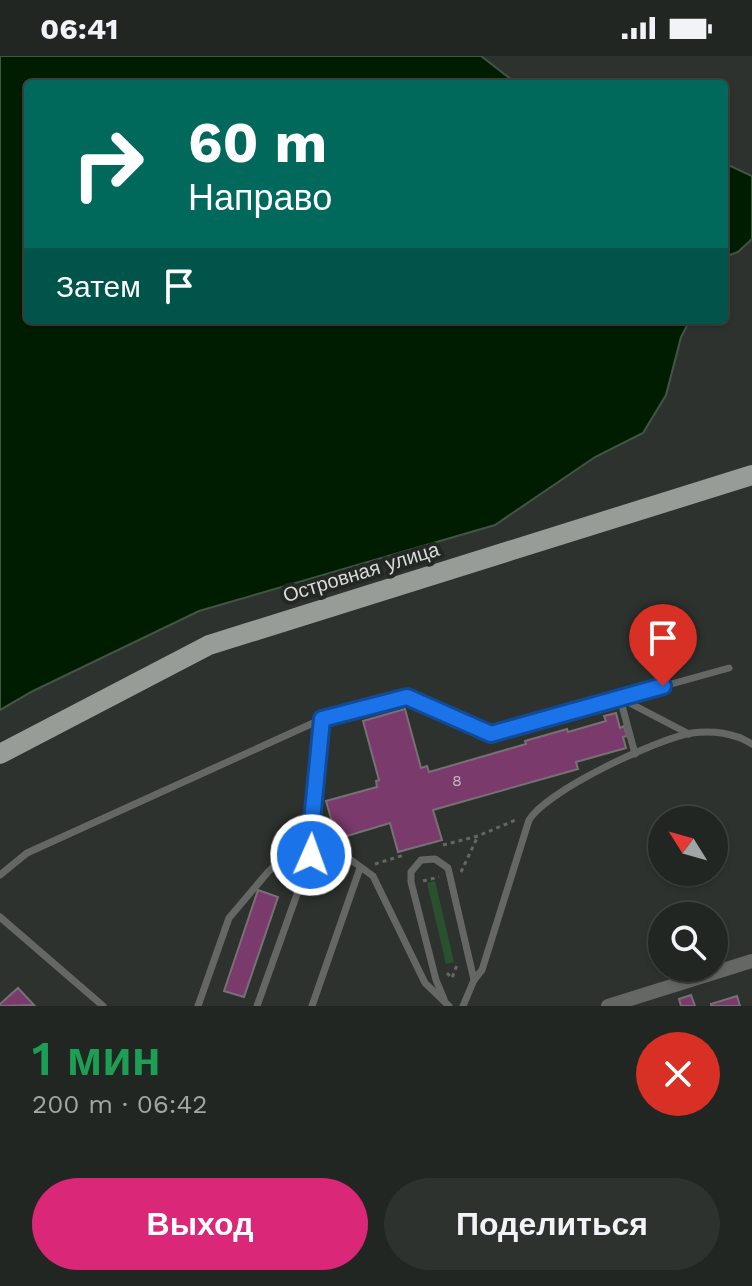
<!DOCTYPE html>
<html lang="ru">
<head>
<meta charset="utf-8">
<style>
	body { margin:0; font-family:"Work Sans",sans-serif; background:#2e322f; color:#f1f3f6; height:100vh; display:flex; flex-direction:column; font-size:30px; white-space:nowrap }
	* { box-sizing:border-box; margin:0 }
	p { font-size:26px; color:#a2a5a5 }
	.icon { flex:none; width:44px; height:44px; fill:none; stroke:currentColor; stroke-width:2; stroke-linecap:round; stroke-linejoin:round }
	.map { position:relative; height:950px; overflow:hidden }
	.sheet { display:flex; flex-direction:column; background:#222622; flex:1 }
	.sheet>* { flex:none }
	.banner { position:absolute; left:24px; top:24px; width:704px; height:244px; border-radius:8px; box-shadow:0 2px 6px #0004,0 0 0 2px #3f4340; background:#00695c; color:#fff; overflow:hidden }
	.needle { width:52px; rotate:307deg }
	.buttons { position:absolute; left:648px; top:750px; display:grid; gap:16px }
	.buttons a { display:grid; place-items:center; width:80px; height:80px; border-radius:50%; background:#222622; box-shadow:0 2px 6px #0004,0 0 0 2px #3f4340; font-size:40px }
	.pin { position:absolute; display:grid; place-items:center; width:68px; height:68px; color:#fff; margin:-82px -34px; border-radius:50% 50% 50% 0; rotate:-45deg; box-shadow:0 0 8px #0007 }
	.pin .icon { rotate:45deg }
	.me { position:absolute; width:88px; margin:-44px; rotate:2deg; stroke-linejoin:round; filter:drop-shadow(0 0 6px #0008) }
	.turn { display:flex; align-items:center; gap:28px; height:168px; padding:0 32px; font-size:36px }
	.turn .icon { width:104px; height:104px; stroke-width:2.5 }
	.turn b { display:block; font-size:56px; line-height:68px }
	.then { display:flex; align-items:center; height:76px; padding:0 32px; background:#0003; gap:16px; font-size:30px }
	.round { display:grid; place-items:center; flex:none; width:84px; height:84px; border-radius:42px; background:#2e322f }
	.head { display:flex; align-items:center; justify-content:space-between; height:136px; padding:0 32px }
	h1 { font-size:48px; font-weight:600; line-height:60px; color:#1e9e55 }
	.primary-button { display:flex; gap:16px; margin-top:auto; padding:16px 32px }
	.primary-button a { flex:1; height:92px; border-radius:48px; background:#db2777; color:#fff; font-size:32px; font-weight:600; line-height:92px; text-align:center }
	.primary-button a+a { background:#2e322f; color:#f1f3f6 }
	.status { display:flex; justify-content:space-between; align-items:center; height:56px; padding:0 40px; background:#222622; direction:ltr }
	.status svg { height:22px; fill:currentColor }
	.map>svg:first-child { display:block }
	.green { fill:#2a512e }
	.water { fill:#001d02; stroke:#415642; stroke-width:2 }
	.building { fill:#7a3a6c; stroke:#777175; stroke-width:2 }
	.lines { fill:none; stroke-linecap:round; stroke-linejoin:round }
	.path { stroke:#626763; stroke-width:3; stroke-dasharray:4 4; stroke-linecap:butt }
	.service { stroke:#656765; stroke-width:7 }
	.minor { stroke:#656765; stroke-width:14 }
	.primary { stroke:#979c97; stroke-width:20 }
	.route-casing { stroke:#114b97; stroke-width:20 }
	.route { stroke:#1a73e8; stroke-width:14 }
	.labels { text-anchor:middle; stroke-width:8; stroke-linejoin:round; paint-order:stroke }
	.number-label { font-size:16px; fill:#c0b3bd }
	.street-label { font-size:20px; fill:#d8dbd8; stroke:#242824 }
</style>
</head>
<body>
<div class="status"><b>06:41</b><svg viewBox="0 0 49 12"><path d="M0 12V9h3v3zM5 12V6h3v6zM10 12V3h3v9zM15 12V0h3v12zM26 1h20v11H26zM47 4h2v5h-2z"/></svg></div>
<div class="map">
<svg width="752" height="950" viewBox="0 0 752 950">
	<rect width="100%" height="100%" fill="#2d322e"/>
	<polygon class="green" points="435,825 454,906 446,908 427,827"/>
	<g class="water">
		<polygon points="0,0 481,0 517,28 28,28 28,264 690,264 681,281 666,339 643,377 595,401 495,469 199,555 33,635 0,654"/>
		<polygon points="724,107 752,120 752,183 738,196 724,201"/>
	</g>
	<g class="building">
		<polygon points="405,653 421,712 427,710 429,716 526,688 525,685 567,673 568,676 606,665 604,660 616,657 620,672 624,670 627,680 623,681 626,692 576,706 578,713 433,754 442,784 398,796 390,767 337,783 326,745 377,731 376,725 379,724 363,665"/>
		<polygon points="258,834 278,841 244,941 224,935"/>
		<polygon points="18,932 34,949 0,950 0,948"/>
		<polygon points="691,939 695,950 681,950 679,943"/>
		<polygon points="737,940 740,950 711,950 711,948"/>
	</g>
	<g class="lines">
		<g class="path">
			<polyline points="443,789 478,780 518,763"/>
			<polyline points="375,808 404,799"/>
			<polyline points="461,816 478,780"/>
			<polyline points="423,825 439,821"/>
			<polyline points="447,917 452,922 457,909"/>
		</g>
		<g class="service">
			<polyline points="620,642 689,678"/>
			<polyline points="620,642 635,698"/>
			<polyline points="322,663 311,775 373,820 425,927 449,950"/>
			<polyline points="0,819 27,797 322,663 407,641 491,678 729,612"/>
			<polyline points="0,861 103,950"/>
			<polyline points="444,943 436,924 411,826 411,816 421,804 435,803 448,812 474,924"/>
			<polyline points="198,950 229,862 268,816 311,775"/>
			<polyline points="257,950 311,799 311,775"/>
			<polyline points="312,950 360,812"/>
			<path d="M 463,950 L 474,924 L 482,914 L 529,764 C 548,734 656,683 692,677 C 712,674 735,677 752,688"/>
		</g>
		<polyline class="minor" points="608,950 752,905"/>
		<polyline class="primary" points="0,698 209,589 752,419"/>
	</g>
	<g class="lines">
		<defs>
			<polyline id="route" points="311,799 311,775 322,663 407,641 491,678 663,630"/>
		</defs>
		<use href="#route" class="route-casing"/>
		<use href="#route" class="route"/>
	</g>
	<g class="labels">
		<g class="number-label">
			<text x="457" y="730">8</text>
		</g>
		<g class="street-label">
			<text transform="translate(361 516) rotate(-17)" y="7">Островная улица</text>
		</g>
	</g>
</svg>
<div class="buttons">
<a><svg class="needle" viewBox="-14 -14 28 28"><path d="M0-13l5 13h-10z" fill="#e53935"/><path d="M0 13l5-13h-10z" fill="#a2a5a5"/></svg></a>
<a><svg class="icon" aria-label="search" viewBox="0 0 24 24"><circle cx="10" cy="10" r="6"/><path d="M15 15l6 6"/></svg></a>
</div>
<div class="pin" style="left:663px;top:630px;background:#d93025"><svg class="icon" aria-label="arrive" viewBox="0 0 24 24"><path d="M6 21V4h12l-3 4 3 4H6"/></svg></div>
<svg class="me" style="left:311px;top:799px" viewBox="-20 -20 40 40"><circle r="17" fill="#1a73e8" stroke="#fff" stroke-width="3"/><path d="M0-11L8 9 0 5-8 9z" fill="#fff"/></svg>
<div class="banner">
<div class="turn"><svg class="icon" aria-label="right" viewBox="0 0 24 24"><path d="M7 20v-9h11M14 6l5 5-5 5"/></svg><div><b>60 m</b>Направо</div></div>
<div class="then">Затем<svg class="icon" aria-label="arrive" viewBox="0 0 24 24"><path d="M6 21V4h12l-3 4 3 4H6"/></svg></div>
</div>
</div>
<section class="sheet">
<div class="head"><div><h1>1 мин</h1><p>200 m · 06:42</p></div><a class="round" style="background:#d93025;color:#fff"><svg class="icon" aria-label="close" viewBox="0 0 24 24"><path d="M6 6l12 12M18 6L6 18"/></svg></a></div>
<div class="primary-button"><a>Выход</a><a>Поделиться</a></div>
</section>
</body>
</html>
